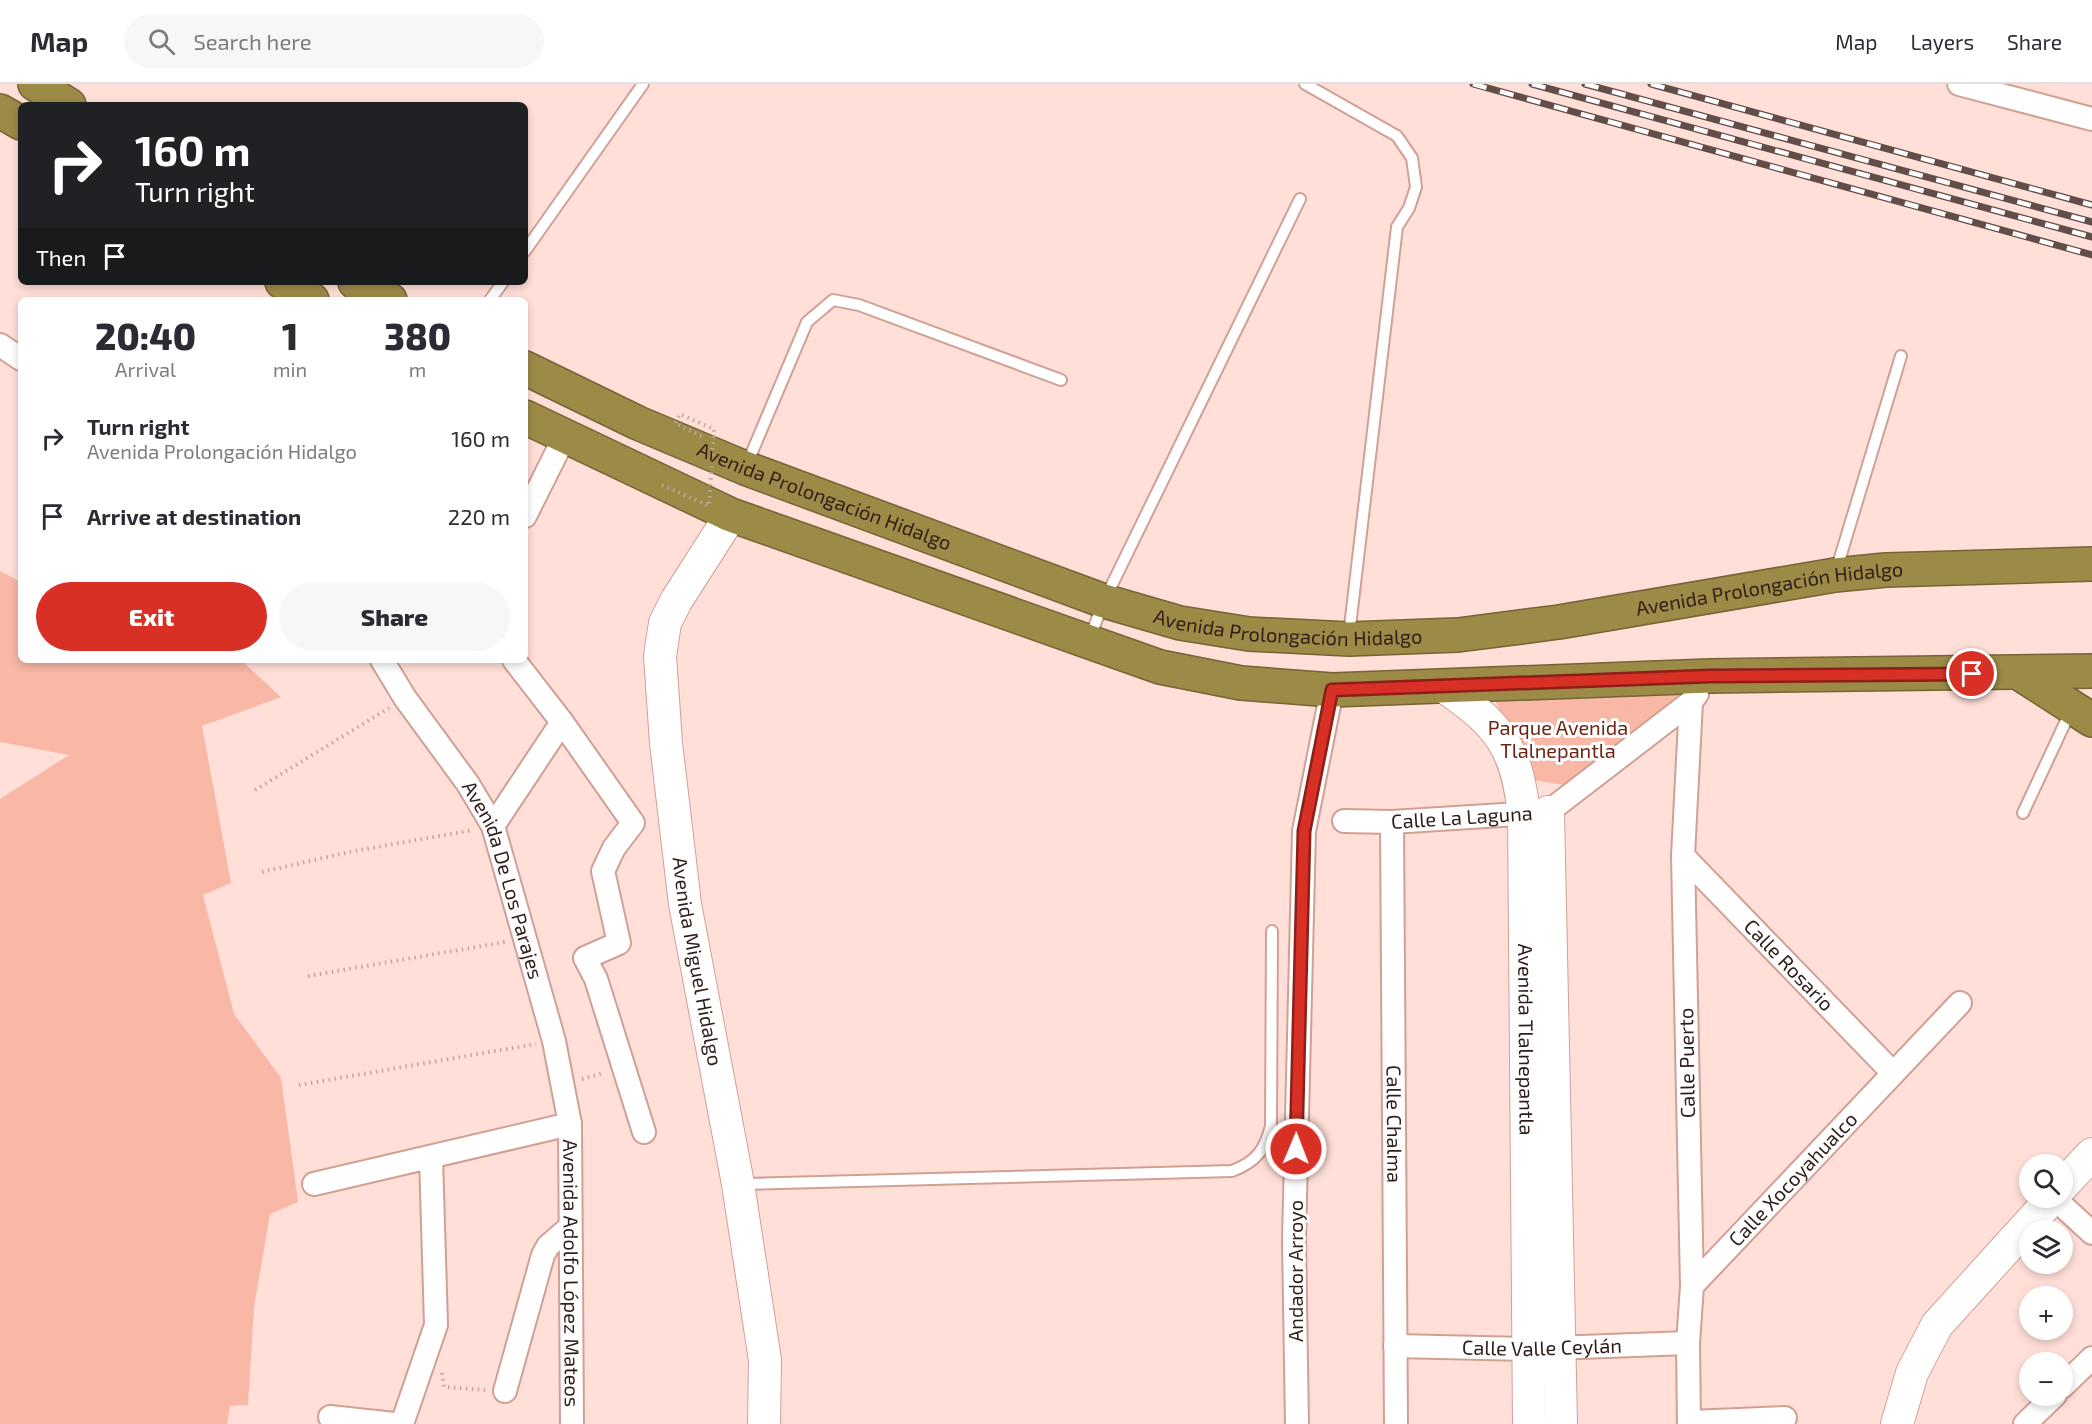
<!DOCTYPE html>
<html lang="en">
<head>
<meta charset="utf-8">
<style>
	body { margin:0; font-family:"Exo 2",sans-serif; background:#f7f7f7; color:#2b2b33; height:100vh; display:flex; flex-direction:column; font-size:22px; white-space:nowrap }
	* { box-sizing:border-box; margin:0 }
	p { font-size:20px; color:#7c7c81 }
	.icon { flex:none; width:33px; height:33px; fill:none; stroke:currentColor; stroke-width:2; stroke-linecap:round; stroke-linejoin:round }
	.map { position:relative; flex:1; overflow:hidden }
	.drawer { position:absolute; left:18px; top:213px; width:510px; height:366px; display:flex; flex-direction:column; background:#fff; border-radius:9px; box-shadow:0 3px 9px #0003 }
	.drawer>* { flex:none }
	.banner { position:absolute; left:18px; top:18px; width:510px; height:183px; border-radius:9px; box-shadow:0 3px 9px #0003; background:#202124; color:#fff; overflow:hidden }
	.fabs { position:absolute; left:2019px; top:1070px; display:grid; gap:12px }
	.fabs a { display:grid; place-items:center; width:54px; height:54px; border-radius:50%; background:#fff; box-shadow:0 3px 9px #0003; font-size:30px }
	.pin { position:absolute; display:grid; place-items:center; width:51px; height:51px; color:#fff; margin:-26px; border:3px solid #fff; border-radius:50%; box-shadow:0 2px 6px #0007 }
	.me { position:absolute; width:66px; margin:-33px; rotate:1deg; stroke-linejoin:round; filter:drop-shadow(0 0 4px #0008) }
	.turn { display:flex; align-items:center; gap:21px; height:126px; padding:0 18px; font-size:27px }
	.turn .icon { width:78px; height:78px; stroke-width:2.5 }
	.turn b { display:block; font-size:42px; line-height:51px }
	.then { display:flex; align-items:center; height:57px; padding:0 18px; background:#0003; gap:12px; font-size:22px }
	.eta { display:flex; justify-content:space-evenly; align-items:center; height:102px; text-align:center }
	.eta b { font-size:36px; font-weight:800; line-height:42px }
	.cta { display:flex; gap:12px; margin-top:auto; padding:12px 18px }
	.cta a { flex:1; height:69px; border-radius:36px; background:#d93025; color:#fff; font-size:24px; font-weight:800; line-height:69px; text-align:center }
	.cta a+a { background:#f7f7f7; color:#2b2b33 }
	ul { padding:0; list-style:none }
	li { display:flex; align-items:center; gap:18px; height:78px; padding:0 18px }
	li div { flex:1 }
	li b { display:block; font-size:22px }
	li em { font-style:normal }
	header { display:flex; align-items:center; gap:36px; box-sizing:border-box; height:84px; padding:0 30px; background:#fff; border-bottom:2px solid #e1e1e2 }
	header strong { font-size:28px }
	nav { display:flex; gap:33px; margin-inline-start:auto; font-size:21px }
	.search { width:420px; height:54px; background:#f7f7f7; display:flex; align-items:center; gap:15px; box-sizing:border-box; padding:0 21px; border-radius:33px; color:#7c7c81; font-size:22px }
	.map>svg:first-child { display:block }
	.green { fill:#f9b7a6 }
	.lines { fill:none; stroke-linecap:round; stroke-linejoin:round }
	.lane-casing { stroke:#d1a094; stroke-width:14 }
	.street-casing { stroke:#d1a094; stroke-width:26 }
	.secondary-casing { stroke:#d1a094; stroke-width:34 }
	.highway-casing { stroke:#766437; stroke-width:36 }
	.path { stroke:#c0a59e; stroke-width:4; stroke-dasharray:1.5 4.5; stroke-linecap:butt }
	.lane { stroke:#fff; stroke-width:10 }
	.street { stroke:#fff; stroke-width:22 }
	.secondary { stroke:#fff; stroke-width:32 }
	.highway { stroke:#9c8a47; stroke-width:33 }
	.rail-casing { stroke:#634d48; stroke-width:7 }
	.rail { stroke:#fff; stroke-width:4.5; stroke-dasharray:14; stroke-linecap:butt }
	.path-bridge { stroke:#c0a59e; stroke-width:4; stroke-dasharray:1.5 4.5; stroke-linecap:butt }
	.route-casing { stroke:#8d1f18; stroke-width:15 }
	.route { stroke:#d93025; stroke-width:10 }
	.labels { text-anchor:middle; stroke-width:6; stroke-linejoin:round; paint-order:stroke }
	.street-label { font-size:20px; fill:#2f1d18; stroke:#fff }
	.park-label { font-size:20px; fill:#6e2412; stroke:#fff }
</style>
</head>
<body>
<header>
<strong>Map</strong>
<div class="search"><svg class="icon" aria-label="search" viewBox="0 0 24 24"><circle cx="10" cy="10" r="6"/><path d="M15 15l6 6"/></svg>Search here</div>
<nav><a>Map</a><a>Layers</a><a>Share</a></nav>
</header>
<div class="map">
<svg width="2092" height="1340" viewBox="0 0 2092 1340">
	<rect width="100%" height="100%" fill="#ffdfd7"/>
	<g class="green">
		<polygon points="0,487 21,498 21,576 241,576 281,613 202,642 231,799 203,811 234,930 281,994 298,1118 270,1130 254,1223 248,1321 230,1322 227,1340 0,1340 0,715 69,671 0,658"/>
		<polygon points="1686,610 1565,701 1533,696 1495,616"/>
	</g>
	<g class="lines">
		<defs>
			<g id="lane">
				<polyline points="1305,0 1397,52 1412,74 1416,103 1409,124 1397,143 1349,551"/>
				<polyline points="525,167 643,0"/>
				<polyline points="490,216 503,198"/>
				<polyline points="747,380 807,238 833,216 859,221 1061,296"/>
				<polyline points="1836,487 1901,272"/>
				<polyline points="1089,556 1104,517 1300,115"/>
				<polyline points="2023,729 2071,626"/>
				<path d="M 742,1100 L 1232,1087 C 1256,1078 1265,1066 1271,1042 L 1272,847"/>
			</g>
			<g id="street">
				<polyline points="1959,0 2092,35"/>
				<polyline points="0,261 21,275"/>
				<polyline points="525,432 565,352"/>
				<path id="s1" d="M 382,576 L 405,614 L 468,700 L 493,742 L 554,957 L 570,1040 L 572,1340"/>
				<polyline points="514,576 562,638 633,739 614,764 603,787 619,859 585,874 596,895 644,1048"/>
				<path id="s2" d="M 1344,737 L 1392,738 L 1548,728 L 1691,618 L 1697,610"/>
				<path id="s3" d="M 1392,738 L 1396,1340"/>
				<polyline points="493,742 562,638"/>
				<path id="s4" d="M 1683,772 L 1893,989"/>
				<polyline points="314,1100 570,1040"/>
				<polyline points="2053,1113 2092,1149"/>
				<path id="s5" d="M 1692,1202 L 1960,919"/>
				<path id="s6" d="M 1395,1262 L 1527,1265 L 1688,1259"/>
				<polyline points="2062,1303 2092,1274"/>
				<polyline points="505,1307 543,1171 548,1162 570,1143"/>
				<polyline points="330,1333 394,1340"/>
				<polyline points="1689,1338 1785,1334"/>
				<polyline points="402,1340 436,1241 431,1073"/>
				<polyline points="1297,1340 1294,1156 1304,747 1332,606"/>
				<polyline points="1689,1340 1688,1259 1692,1202 1683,772 1691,618"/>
				<polyline points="2025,1340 2055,1311"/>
			</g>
			<g id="secondary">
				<path id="s7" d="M 731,431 L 676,517 L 665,539 L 660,572 L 666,659 L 685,820 L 738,1100 L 765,1276 L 764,1340"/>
				<path id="s8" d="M 1443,602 C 1499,640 1517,663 1524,731 L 1529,1340"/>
				<polyline points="1548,728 1561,1340"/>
				<polyline points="2062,1102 2092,1070"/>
				<polyline points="1897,1340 1912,1289 1937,1241 2053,1113"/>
			</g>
			<g id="highway">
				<polyline points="35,0 69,21"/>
				<polyline points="0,27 21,39"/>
				<polyline points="282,198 312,216"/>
				<polyline points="355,198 390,216"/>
				<path id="s9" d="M 525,284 L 638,339 L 745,384 L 1104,517 L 1180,539 L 1249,550 L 1349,555 L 1458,551 L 1559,538 L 1835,491 L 1886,486 L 2092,480"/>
				<polyline points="525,333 731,431 1160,583 1241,599 1332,606 1710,592 2092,587"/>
				<polyline points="2019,589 2092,636"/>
			</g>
		</defs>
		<use href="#lane" class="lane-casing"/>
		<use href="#street" class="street-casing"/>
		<use href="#secondary" class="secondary-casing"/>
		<use href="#highway" class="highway-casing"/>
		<g class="path">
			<polyline points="255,706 389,624"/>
			<polyline points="262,788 349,768 473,746"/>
			<polyline points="308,892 505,858"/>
			<polyline points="582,995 604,989"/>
			<polyline points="299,1001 536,960"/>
			<polyline points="442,1289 444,1303 485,1306"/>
		</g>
		<use href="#lane" class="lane"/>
		<use href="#street" class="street"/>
		<use href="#secondary" class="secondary"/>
		<use href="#highway" class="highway"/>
		<defs>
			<g id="rail">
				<polyline points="1473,0 2092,171"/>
				<polyline points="1532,0 2092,153"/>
				<polyline points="1585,0 2092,138"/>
				<polyline points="1651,0 2092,121"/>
			</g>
		</defs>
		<use href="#rail" class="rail-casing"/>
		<use href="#rail" class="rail"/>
		<polyline class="path-bridge" points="662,401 709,422 714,345 680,330 675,339 705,354"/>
	</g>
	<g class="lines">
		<defs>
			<polyline id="route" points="1296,1065 1304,747 1332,606 1710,592 1972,590"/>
		</defs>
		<use href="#route" class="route-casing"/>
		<use href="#route" class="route"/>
	</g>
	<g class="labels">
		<g class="street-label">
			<text dy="7" stroke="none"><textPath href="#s9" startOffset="326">Avenida Prolongación Hidalgo</textPath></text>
			<text dy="7" stroke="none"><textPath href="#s9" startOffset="1298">Avenida Prolongación Hidalgo</textPath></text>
			<text dy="7" stroke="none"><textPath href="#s9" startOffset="812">Avenida Prolongación Hidalgo</textPath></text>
			<text dy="7" stroke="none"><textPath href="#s2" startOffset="118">Calle La Laguna</textPath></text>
			<text dy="7" stroke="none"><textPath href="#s1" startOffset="254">Avenida De Los Parajes</textPath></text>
			<text dy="7" stroke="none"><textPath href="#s7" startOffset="468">Avenida Miguel Hidalgo</textPath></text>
			<text dy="7" stroke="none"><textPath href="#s4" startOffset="152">Calle Rosario</textPath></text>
			<text dy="7" stroke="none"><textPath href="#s8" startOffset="384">Avenida Tlalnepantla</textPath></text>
			<text transform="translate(1687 979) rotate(-91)" y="7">Calle Puerto</text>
			<text dy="7" stroke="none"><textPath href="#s3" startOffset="302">Calle Chalma</textPath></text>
			<text dy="7" stroke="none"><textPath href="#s5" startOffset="147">Calle Xocoyahualco</textPath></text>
			<text transform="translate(1296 1187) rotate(-90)" y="7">Andador Arroyo</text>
			<text dy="7" stroke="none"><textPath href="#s1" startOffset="657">Avenida Adolfo López Mateos</textPath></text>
			<text dy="7" stroke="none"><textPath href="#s6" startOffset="147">Calle Valle Ceylán</textPath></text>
		</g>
		<g class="park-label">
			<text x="1558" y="651">Parque Avenida<tspan x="1558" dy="23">Tlalnepantla</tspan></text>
		</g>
	</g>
</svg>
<div class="fabs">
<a><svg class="icon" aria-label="search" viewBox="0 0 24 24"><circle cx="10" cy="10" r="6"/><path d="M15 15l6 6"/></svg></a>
<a><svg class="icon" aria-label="layers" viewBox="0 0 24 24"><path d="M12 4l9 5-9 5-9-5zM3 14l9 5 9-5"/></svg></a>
<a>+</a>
<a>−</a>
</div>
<div class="pin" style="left:1972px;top:590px;background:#d93025"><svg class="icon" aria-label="arrive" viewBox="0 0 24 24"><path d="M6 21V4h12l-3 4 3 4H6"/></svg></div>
<svg class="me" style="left:1296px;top:1065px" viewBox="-20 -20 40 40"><circle r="17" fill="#d93025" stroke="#fff" stroke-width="3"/><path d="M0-11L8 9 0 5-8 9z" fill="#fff"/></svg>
<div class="banner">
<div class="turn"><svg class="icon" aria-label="right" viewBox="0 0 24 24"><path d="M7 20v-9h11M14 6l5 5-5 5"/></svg><div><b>160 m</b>Turn right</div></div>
<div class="then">Then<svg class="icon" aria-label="arrive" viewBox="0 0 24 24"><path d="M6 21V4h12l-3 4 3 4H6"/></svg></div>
</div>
<section class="drawer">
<div class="eta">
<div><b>20:40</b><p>Arrival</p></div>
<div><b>1</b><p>min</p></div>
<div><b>380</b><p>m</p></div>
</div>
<ul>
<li><svg class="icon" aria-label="right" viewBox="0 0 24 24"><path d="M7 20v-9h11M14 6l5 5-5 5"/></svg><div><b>Turn right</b><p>Avenida Prolongación Hidalgo</p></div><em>160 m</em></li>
<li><svg class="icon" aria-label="arrive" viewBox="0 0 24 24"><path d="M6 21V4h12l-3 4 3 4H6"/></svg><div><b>Arrive at destination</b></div><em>220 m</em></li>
</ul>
<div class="cta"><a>Exit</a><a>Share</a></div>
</section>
</div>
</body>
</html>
